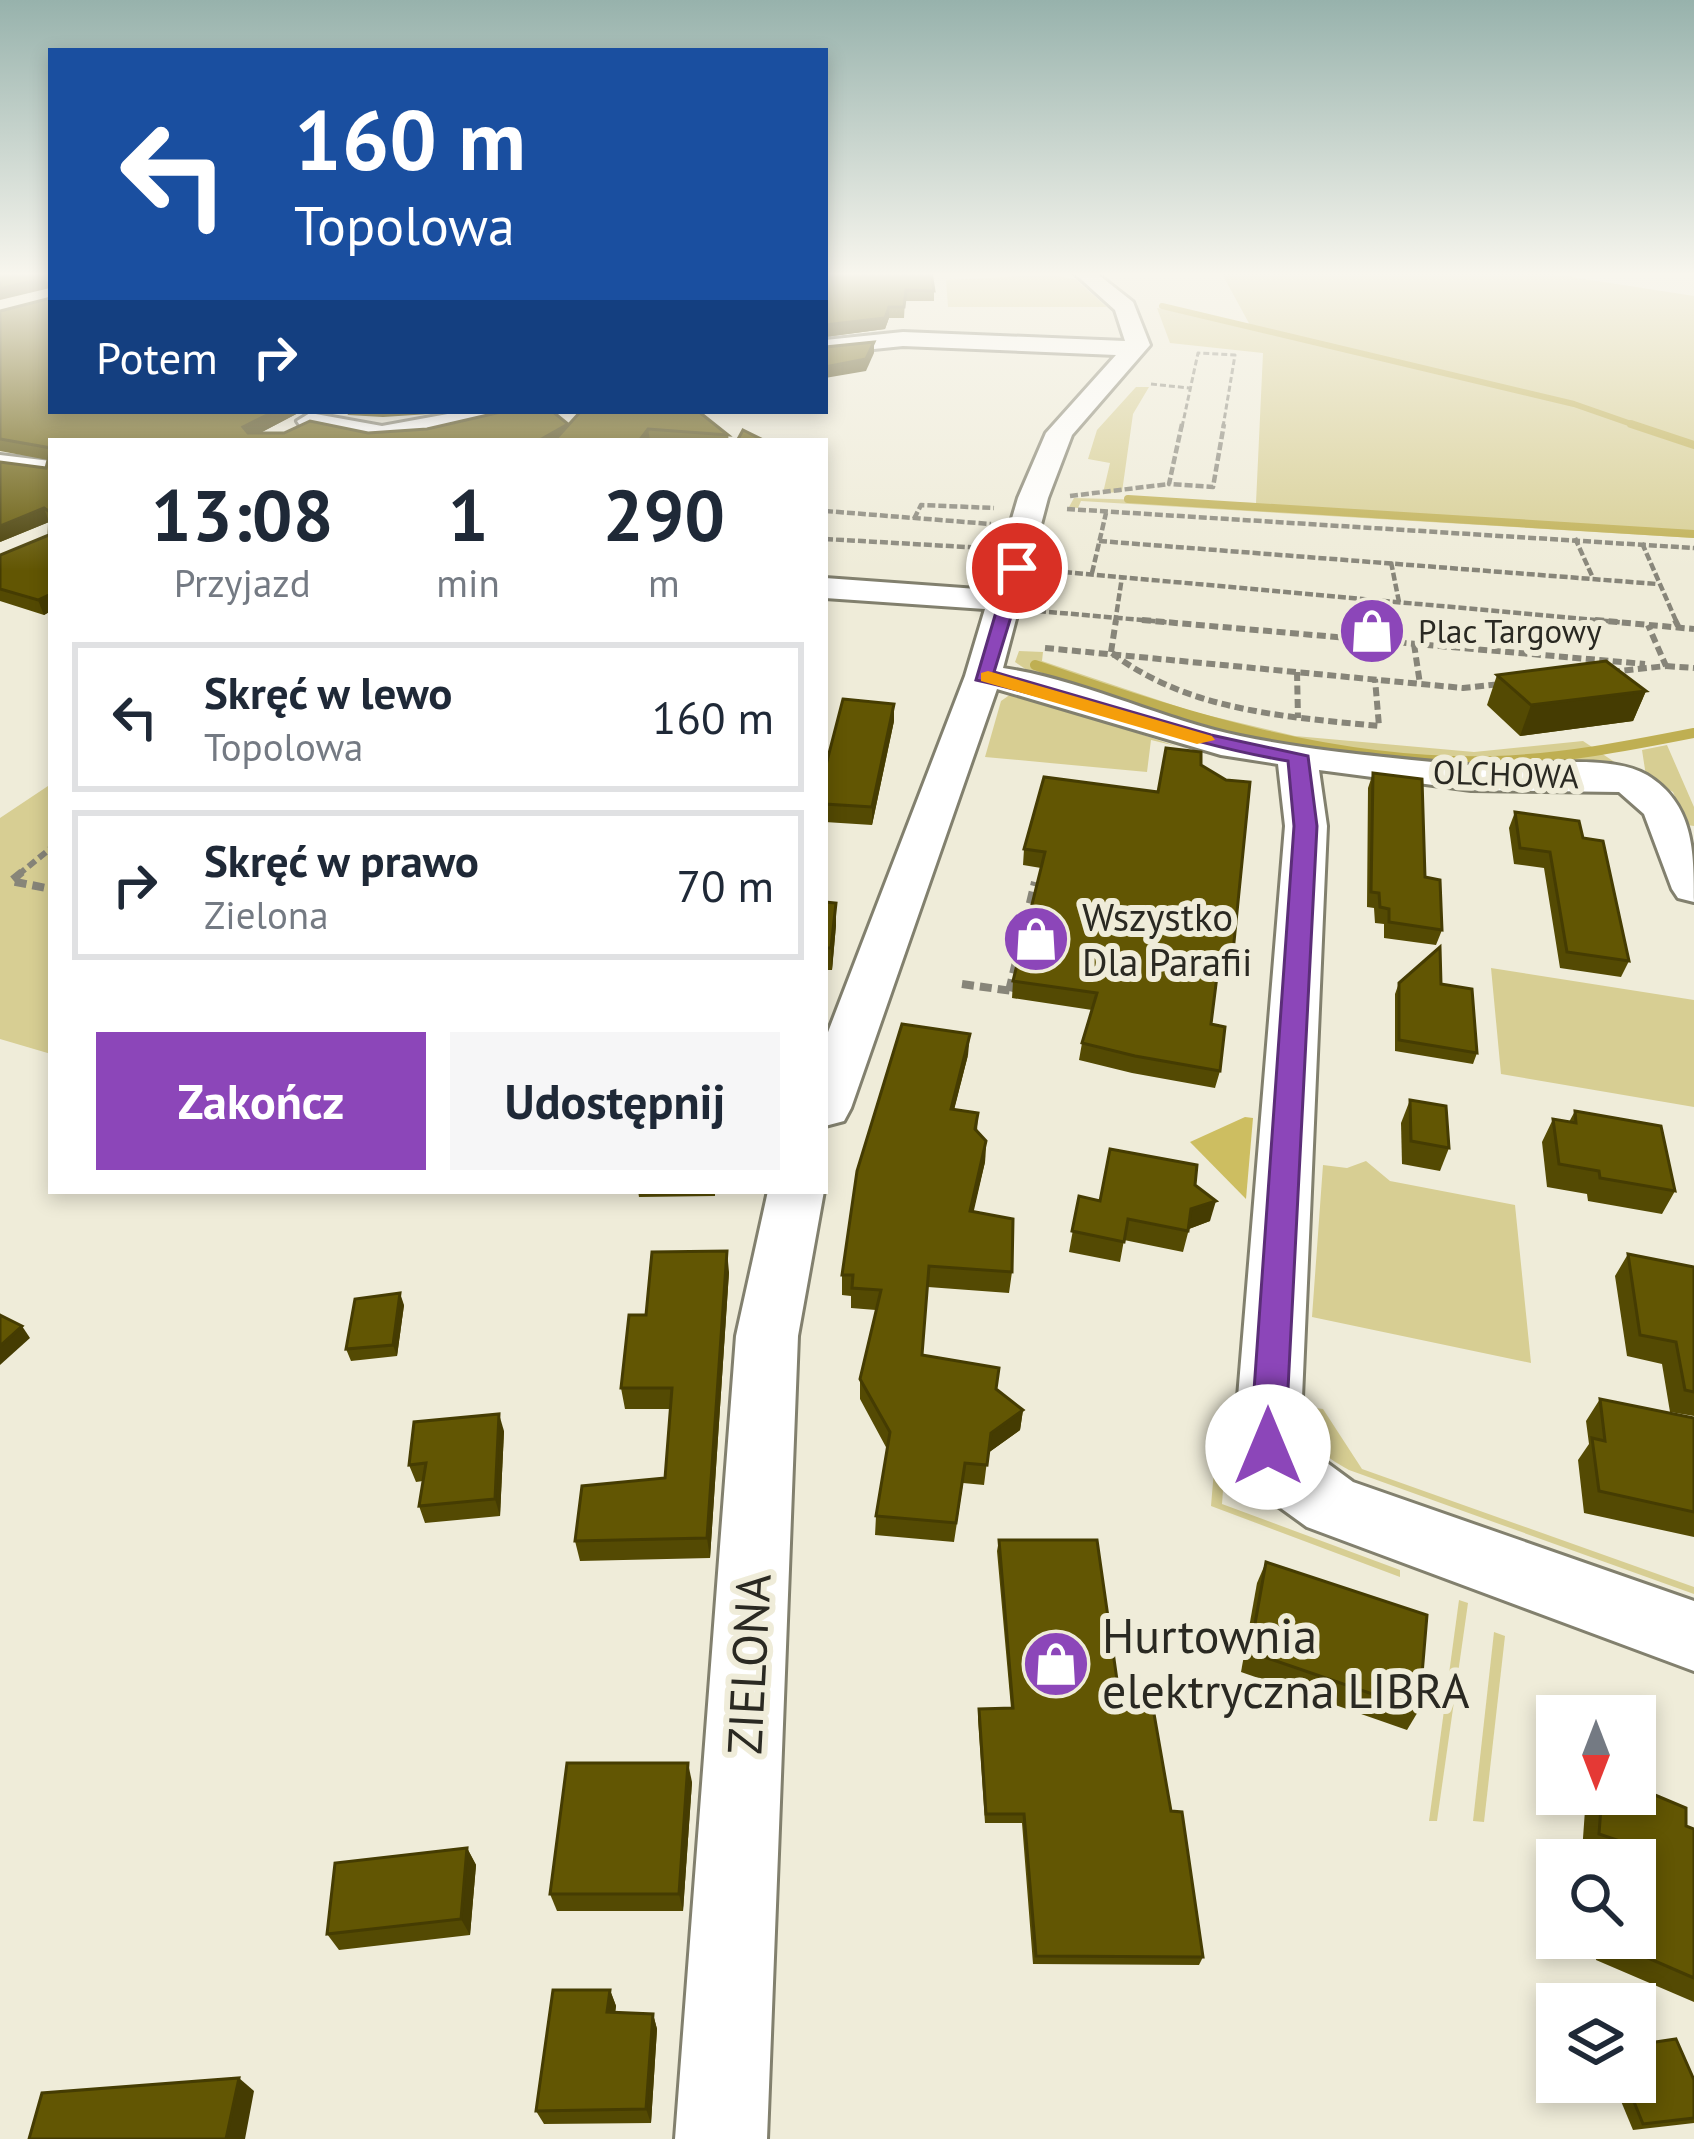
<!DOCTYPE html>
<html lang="pl">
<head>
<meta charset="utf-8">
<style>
	body { margin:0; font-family:"PT Sans",sans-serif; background:#f6f6f7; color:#1f2937; height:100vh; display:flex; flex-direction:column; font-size:45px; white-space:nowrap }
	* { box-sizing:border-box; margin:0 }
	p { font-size:39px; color:#747a83 }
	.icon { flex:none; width:66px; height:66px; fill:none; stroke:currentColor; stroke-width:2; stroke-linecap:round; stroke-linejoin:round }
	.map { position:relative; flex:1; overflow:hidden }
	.details { position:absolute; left:48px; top:438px; width:780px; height:756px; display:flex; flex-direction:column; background:#fff; border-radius:0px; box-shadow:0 6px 18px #0003 }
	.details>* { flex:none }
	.hud { position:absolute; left:48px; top:48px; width:780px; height:366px; border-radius:0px; box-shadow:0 6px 18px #0003; background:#1a4fa0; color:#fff; overflow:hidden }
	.needle { width:78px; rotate:180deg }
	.buttons { position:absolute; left:1536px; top:1695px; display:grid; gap:24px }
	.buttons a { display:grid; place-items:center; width:120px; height:120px; border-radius:0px; background:#fff; box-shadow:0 6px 18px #0003; font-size:60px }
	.pin { position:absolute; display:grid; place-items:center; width:102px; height:102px; color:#fff; margin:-51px; border:6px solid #fff; border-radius:50%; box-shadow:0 3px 12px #0007 }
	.me { position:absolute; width:132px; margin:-66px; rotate:0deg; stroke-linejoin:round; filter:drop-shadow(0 0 9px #0008) }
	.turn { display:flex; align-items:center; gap:42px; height:252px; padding:0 48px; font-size:54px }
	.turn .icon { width:156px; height:156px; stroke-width:2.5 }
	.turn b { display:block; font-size:84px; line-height:102px }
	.then { display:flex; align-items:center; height:114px; padding:0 48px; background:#0003; gap:24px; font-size:45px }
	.eta { display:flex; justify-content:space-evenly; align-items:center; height:204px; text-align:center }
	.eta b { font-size:72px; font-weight:600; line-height:84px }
	.button { display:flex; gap:24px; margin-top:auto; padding:24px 48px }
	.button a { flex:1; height:138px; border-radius:0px; background:#8c46b9; color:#fff; font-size:48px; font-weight:600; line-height:138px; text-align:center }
	.button a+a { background:#f6f6f7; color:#1f2937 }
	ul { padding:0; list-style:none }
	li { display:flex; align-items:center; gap:36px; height:150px; margin:0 24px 18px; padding:0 24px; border:6px solid #e0e1e3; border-radius:0px }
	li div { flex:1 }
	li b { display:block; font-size:45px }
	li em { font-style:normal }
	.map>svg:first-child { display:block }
	.green { fill:#d7ce93 }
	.forest { fill:#cdbe61 }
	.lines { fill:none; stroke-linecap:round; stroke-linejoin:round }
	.stream-far2 { stroke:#bfaf52; stroke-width:6 }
	.stream-far1 { stroke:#bfaf52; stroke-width:8 }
	.stream { stroke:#bfaf52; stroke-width:10 }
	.minor-casing { stroke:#82806e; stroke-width:6 }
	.path-far3 { stroke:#878579; stroke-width:3; stroke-dasharray:6 3; stroke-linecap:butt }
	.path-far2 { stroke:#878579; stroke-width:4.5; stroke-dasharray:8 3; stroke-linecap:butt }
	.path-far1 { stroke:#878579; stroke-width:6; stroke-dasharray:9 4.5; stroke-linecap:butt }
	.path { stroke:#878579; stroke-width:8; stroke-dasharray:12 6; stroke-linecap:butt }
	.minor { fill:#fff; fill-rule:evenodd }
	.wall { fill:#544a03 }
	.shaded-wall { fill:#453c02 }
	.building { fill:#625603; stroke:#453c02; stroke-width:3 }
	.route { fill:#8c46b9; stroke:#5b2e78; stroke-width:3 }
	.slow { fill:#f59e0b }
	.labels { text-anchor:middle; stroke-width:12; stroke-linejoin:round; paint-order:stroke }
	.far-poi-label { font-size:33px; fill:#2a2922; stroke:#efecd9; text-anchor:start }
	.far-street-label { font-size:33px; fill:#2a2922; stroke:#efecd9 }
	.poi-label { font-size:39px; fill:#2a2922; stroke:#efecd9; text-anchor:start }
	.near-poi-label { font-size:48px; fill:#2a2922; stroke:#efecd9; text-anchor:start }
	.near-street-label { font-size:48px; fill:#2a2922; stroke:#efecd9 }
</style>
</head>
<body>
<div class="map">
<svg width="1694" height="2139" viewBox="0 0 1694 2139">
	<rect width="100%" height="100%" fill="#efecd9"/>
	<g class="green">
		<polygon points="1221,272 1539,272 1694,296 1694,538 1081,501 1078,508 1069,507 1074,498 1256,503 1263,353 1170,343 1157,308 1251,327"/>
		<polygon points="1050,275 1075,279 1107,307 948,307 946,280"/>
		<polygon points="1136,387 1149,387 1133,414 1122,492 1103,493 1110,463 1088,459 1097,430"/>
		<path d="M 1019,651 L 1043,652 L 1042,661 L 1194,712 L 1295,736 L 1474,752 L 1583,741 L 1616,763 C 1566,788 1267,747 1205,730 C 1146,714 1088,691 1030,672 L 1015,662 Z"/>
		<polygon points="1011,694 1030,697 1176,746 1151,740 1147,772 985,757 1001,701"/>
		<polygon points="1667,745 1694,807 1694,826 1687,825 1673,792 1646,776 1642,750"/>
		<polygon points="51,784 51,1054 0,1039 0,818"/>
		<polygon points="1491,968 1694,1000 1694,1107 1501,1074"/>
		<polygon points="1366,1161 1390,1181 1515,1205 1531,1363 1312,1317 1323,1165 1347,1168"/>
		<path d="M 1308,1407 L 1323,1409 L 1362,1469 L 1694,1587 L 1694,1594 L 1349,1470 C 1319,1453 1303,1442 1308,1407 Z"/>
		<polygon points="1217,1434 1227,1436 1222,1504 1400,1570 1400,1577 1211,1506"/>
		<polygon points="1459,1600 1468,1603 1437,1821 1429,1821"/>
		<polygon points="1494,1632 1505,1636 1484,1822 1473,1821"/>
	</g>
	<polygon class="forest" points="1245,1117 1253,1118 1246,1199 1190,1142"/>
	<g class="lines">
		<polyline class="stream-far2" points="1162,306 1574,404 1640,427"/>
		<g class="stream-far1">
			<polyline points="1631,424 1694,445"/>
			<polyline points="1128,499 1694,534"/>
		</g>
		<path class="stream" d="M 1035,665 C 1183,717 1335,765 1493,761 C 1561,759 1628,746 1694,733"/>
		<defs>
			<g id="minor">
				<path d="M 1073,272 L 1095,272 L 1133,302 L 1150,345 L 1072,435 L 1048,498 L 1003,668 C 1084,680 1160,719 1240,736 C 1313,751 1391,758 1466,765 C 1516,770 1603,750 1647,775 C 1694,804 1694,851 1694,902 L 1678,898 L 1672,889 L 1644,814 L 1619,792 L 1471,790 L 1319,770 L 1327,826 L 1300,1443 L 1353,1482 L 1694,1601 L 1694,1671 L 1307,1527 L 1257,1491 L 1234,1446 L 1285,826 L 1278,764 L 1221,755 L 997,689 L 851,1108 L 844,1121 L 825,1126 L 825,1040 L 965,676 L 985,609 L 825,598 L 825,578 L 991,590 L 1018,498 L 1046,433 L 1116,355 L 903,346 L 825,354 L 825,340 L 903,332 L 1125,341 L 1115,310 Z"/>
				<polygon points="464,411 519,411 506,419 422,435 425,441 371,441 301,427 297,421 310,413 382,426"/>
				<polygon points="0,455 51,461 51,477 0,471"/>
				<polygon points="768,1191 824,1191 798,1336 767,2139 675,2139 736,1336"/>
			</g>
		</defs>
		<use href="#minor" class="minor-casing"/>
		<g class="path-far3">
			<polyline points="1151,384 1189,388"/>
			<polyline points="1182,427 1198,353 1235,355 1223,427"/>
		</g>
		<g class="path-far2">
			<polyline points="1182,424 1169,484 1213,487 1224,424"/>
			<polyline points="1070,496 1169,484"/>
			<polyline points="1067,509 1694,548"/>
			<polyline points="825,511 991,524"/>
			<polyline points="914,519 921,505 994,508"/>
			<polyline points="1575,538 1593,578"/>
			<polyline points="825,539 984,548"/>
			<polyline points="1099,541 1657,584"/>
			<polyline points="1642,543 1677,623"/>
			<polyline points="1391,562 1399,602"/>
			<polyline points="1064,572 1629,623"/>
			<polyline points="1092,573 1106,513"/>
			<polyline points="1038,611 1176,623"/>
			<polyline points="1115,623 1122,577"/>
		</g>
		<g class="path-far1">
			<polyline points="1142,620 1645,664"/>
			<polyline points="1595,620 1694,629"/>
			<polyline points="1675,620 1678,626"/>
			<polyline points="1414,644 1420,684"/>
			<polyline points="1045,648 1463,688 1501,684"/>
			<polyline points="1111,652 1116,620"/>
			<path d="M 1112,653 C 1188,711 1287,717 1379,726 L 1375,679"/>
			<polyline points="1666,666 1694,668"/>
			<polyline points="1297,672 1298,718"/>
			<polyline points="1611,672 1666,666 1648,625"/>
			<polyline points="18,875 51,848"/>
		</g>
		<g class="path">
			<polyline points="22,872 11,881 51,889"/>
			<polyline points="962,984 1012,991"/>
			<polyline points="1009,991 1035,882"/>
		</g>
		<use href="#minor" class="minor"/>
	</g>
	<g class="wall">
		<polygon points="825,272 934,291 934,301 905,301 904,318 889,318 885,329 825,337"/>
		<polygon points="0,311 51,411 302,411 260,433 368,433 568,424 581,411 728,435 729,441 51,441 51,611 44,615 0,601 0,555 49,535 49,522 0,542 46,468 48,460 0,451"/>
		<polygon points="346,411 476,411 383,417 348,415"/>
		<polygon points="1497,675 1646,691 1633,721 1520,736 1487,705"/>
		<polygon points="894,721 872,825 825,822 825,769"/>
		<polygon points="1201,765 1232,962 1228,978 1217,977 1211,1024 1220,1071 1215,1088 1132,1073 1079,1060 1082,1043 1092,1010 1012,998 1013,981 1041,868 1023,865 1024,849 1158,792"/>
		<polygon points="1373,773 1425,877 1442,930 1436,945 1384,938 1384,924 1375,923 1374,908 1367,907 1368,788"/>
		<polygon points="1515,812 1583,838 1629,961 1621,977 1560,968 1544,868 1514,864 1509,828"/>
		<polygon points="825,902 836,925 832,970 825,970"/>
		<polygon points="1399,983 1477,1053 1473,1064 1395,1051 1395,994"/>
		<polygon points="968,1055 954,1109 978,1113 977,1132 986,1141 985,1162 973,1211 1012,1272 1009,1293 928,1287 922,1355 997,1389 1023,1410 1020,1430 988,1453 984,1485 963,1483 954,1542 875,1535 876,1516 887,1449 860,1399 860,1379 876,1310 851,1308 851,1296 842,1295 842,1275"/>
		<polygon points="1410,1100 1449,1148 1440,1171 1402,1164 1401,1123"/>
		<polygon points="1575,1111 1675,1191 1662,1214 1588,1201 1587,1194 1547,1187 1542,1142 1553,1119 1569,1122"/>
		<polygon points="1195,1185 1210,1221 1189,1229 1183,1252 1124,1240 1120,1262 1069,1252 1079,1196 1100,1201"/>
		<polygon points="638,1191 715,1191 715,1196 639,1197"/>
		<polygon points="1628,1254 1694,1267 1694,1416 1670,1412 1662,1364 1627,1356 1615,1276"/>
		<polygon points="729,1272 710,1558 580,1561 575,1541 665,1478 670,1409 625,1409 621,1388 646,1315"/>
		<polygon points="404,1305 397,1356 351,1361 346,1349"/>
		<polygon points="1600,1399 1694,1418 1694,1537 1584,1513 1578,1460 1589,1444 1586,1421"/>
		<polygon points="504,1431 500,1516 425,1523 419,1506 423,1481 416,1482 409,1465"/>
		<polygon points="999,1540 1121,1708 1171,1811 1203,1957 1199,1965 1033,1964 1022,1823 985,1823 978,1719 979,1709 1011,1708 997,1551"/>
		<polygon points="1266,1562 1419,1710 1407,1730 1241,1672 1257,1583"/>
		<polygon points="692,1782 683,1911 557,1911 550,1894"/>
		<polygon points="1643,1790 1686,1826 1694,1829 1694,2002 1596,1960 1597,1938 1635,1938 1635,1860 1602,1860 1582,1852 1585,1810 1600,1794 1607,1794 1631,1804"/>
		<polygon points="467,1848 476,1865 470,1935 339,1950 327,1934"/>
		<polygon points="610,1990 616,2006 615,2013 653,2014 657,2029 651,2123 544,2124 536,2111"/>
		<polygon points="1694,2080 1694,2123 1633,2130 1613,2082"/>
	</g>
	<g class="shaded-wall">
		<polygon points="46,277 50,288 0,300 0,289"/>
		<polygon points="889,307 889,318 885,329 825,337 825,325"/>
		<polygon points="874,342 874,353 866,371 825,378 825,367"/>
		<polygon points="275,411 302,411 247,440 243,427"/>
		<polygon points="568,424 562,441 538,441"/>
		<polygon points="648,429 650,441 639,441"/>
		<polygon points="44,508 49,522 0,542 0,526"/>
		<polygon points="51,594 51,611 44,615 38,600"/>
		<polygon points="1646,691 1633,721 1520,736 1531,705"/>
		<polygon points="894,704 894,721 872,825 872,807"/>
		<polygon points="836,903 836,925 832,970 831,948"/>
		<polygon points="970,1034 968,1055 949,1130 951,1109"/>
		<polygon points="986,1141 985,1162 969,1232 970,1211"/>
		<polygon points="1216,1201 1210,1221 1186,1230 1191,1209"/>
		<polygon points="727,1251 729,1272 710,1558 707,1538"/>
		<polygon points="400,1293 404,1305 397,1356 393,1345"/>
		<polygon points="22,1326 30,1338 0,1365 0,1346"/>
		<polygon points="1023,1410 1020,1430 988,1453 991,1433"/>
		<polygon points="499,1414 504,1431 500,1516 495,1499"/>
		<polygon points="688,1763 692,1782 683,1911 679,1894"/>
		<polygon points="467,1848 476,1865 470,1935 461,1919"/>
		<polygon points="610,1990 616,2006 613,2027 607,2012"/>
		<polygon points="653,2014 657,2029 651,2123 646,2109"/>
		<polygon points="239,2078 254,2091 245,2139 226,2139"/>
	</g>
	<g class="building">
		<polygon points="0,272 51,272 51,281 46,277 0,289"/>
		<polygon points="825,272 931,272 934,291 906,290 904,307 889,307 885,318 825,325"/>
		<polygon points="51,295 51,411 275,411 243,427 248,433 284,433 310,421 368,433 427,429 505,411 552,411 568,424 538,441 51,441 51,594 38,600 0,589 0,555 49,535 50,512 44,508 0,526 0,462 46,468 51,448 0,439 0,311 51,298"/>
		<polygon points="874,342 866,359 825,367 825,345 825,347"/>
		<polygon points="581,411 698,411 728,435 648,429 639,441 554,441"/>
		<polygon points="743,430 765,441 737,441"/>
		<polygon points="1606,661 1646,691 1531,705 1497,675"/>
		<polygon points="843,699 894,704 872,807 825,804 825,769"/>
		<polygon points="1166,748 1201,752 1201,765 1226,780 1250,782 1232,962 1219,960 1211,1024 1225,1027 1220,1071 1135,1056 1082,1043 1097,993 1013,981 1045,852 1024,849 1044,777 1158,792"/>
		<polygon points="1373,773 1422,779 1425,877 1440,880 1442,930 1389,922 1389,909 1380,907 1379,893 1371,892"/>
		<polygon points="1515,812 1579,821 1583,838 1603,841 1629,961 1567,952 1550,852 1520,848"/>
		<polygon points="825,902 836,903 831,948 825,948"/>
		<polygon points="1440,947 1441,984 1472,989 1477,1053 1399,1040 1399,983"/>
		<polygon points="902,1024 970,1034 951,1109 978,1113 975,1129 986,1141 970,1211 1013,1219 1012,1272 929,1266 922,1355 999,1368 996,1389 1023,1410 991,1433 987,1465 965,1463 956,1523 876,1516 890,1432 860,1379 881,1290 852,1288 853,1275 842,1275 857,1171"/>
		<polygon points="1410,1100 1446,1106 1449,1148 1411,1141"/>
		<polygon points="1575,1111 1661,1126 1675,1191 1600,1178 1599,1171 1559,1164 1553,1119 1576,1123"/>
		<polygon points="1110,1149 1197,1165 1195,1185 1216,1201 1191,1209 1188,1231 1128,1219 1124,1242 1072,1231 1079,1196 1100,1201"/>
		<polygon points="727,1251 707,1538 575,1541 582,1486 665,1478 672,1388 621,1388 629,1315 646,1315 652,1252"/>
		<polygon points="1628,1254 1694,1267 1694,1392 1685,1390 1676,1342 1640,1335"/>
		<polygon points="400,1293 393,1345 346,1349 355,1299"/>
		<polygon points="0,1315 22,1326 0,1346"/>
		<polygon points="1600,1399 1694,1418 1694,1512 1599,1491 1592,1438 1605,1441"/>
		<polygon points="499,1414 495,1499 419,1506 426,1463 409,1465 414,1422"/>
		<polygon points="999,1540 1097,1540 1121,1708 1153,1708 1171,1811 1182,1812 1203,1957 1036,1956 1024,1814 986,1814 979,1709 1013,1708"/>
		<polygon points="1266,1562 1427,1615 1419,1710 1250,1652"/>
		<polygon points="567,1763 688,1763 679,1894 550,1894"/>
		<polygon points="1643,1790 1686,1808 1686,1826 1694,1829 1694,1978 1614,1943 1615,1938 1635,1938 1635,1860 1619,1860 1620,1841 1599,1834 1602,1794 1607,1794 1643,1809"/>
		<polygon points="467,1848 461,1919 327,1934 335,1863"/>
		<polygon points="553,1990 610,1990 607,2012 653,2014 646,2109 536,2111"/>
		<polygon points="1676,2039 1694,2080 1694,2118 1643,2124 1626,2082 1635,2082 1635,2045"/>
		<polygon points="239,2078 226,2139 29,2139 42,2093"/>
	</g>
	<linearGradient id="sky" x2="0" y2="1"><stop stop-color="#97b2ac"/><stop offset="0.48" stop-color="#f8f6ee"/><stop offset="1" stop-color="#f8f6ee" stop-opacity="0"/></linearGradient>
	<rect width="1694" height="571" fill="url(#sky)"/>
	<path class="route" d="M 1017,563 L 1026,568 L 994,672 L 1211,735 L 1308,756 L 1317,826 L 1285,1447 L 1280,1457 L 1268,1462 L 1255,1457 L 1250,1447 L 1294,826 L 1288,761 C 1181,743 1081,703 976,680 L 1009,568 Z"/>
	<polygon class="slow" points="988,671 1212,736 1215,740 1197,744 981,681 981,673"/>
	<defs>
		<symbol id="shop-disc" viewBox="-11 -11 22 22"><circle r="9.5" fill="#8c46b9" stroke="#efecd9"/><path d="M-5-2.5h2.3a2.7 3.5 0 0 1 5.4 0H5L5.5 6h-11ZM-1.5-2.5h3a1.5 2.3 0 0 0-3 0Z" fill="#fff"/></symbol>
	</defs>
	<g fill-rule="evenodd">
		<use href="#shop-disc" x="1334" y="593" width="76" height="76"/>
		<use href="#shop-disc" x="998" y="901" width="76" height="76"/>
		<use href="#shop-disc" x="1018" y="1626" width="76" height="76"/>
	</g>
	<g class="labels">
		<g class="far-poi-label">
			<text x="1418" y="643">Plac Targowy</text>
		</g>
		<g class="far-street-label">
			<text transform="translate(1506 774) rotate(2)" y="12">OLCHOWA</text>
		</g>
		<g class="poi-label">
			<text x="1082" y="931">Wszystko<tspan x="1082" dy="45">Dla Parafii</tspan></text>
		</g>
		<g class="near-poi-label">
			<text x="1102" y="1653">Hurtownia<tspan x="1102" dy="55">elektryczna LIBRA</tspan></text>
		</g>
		<g class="near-street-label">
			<text transform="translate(749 1664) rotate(-87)" y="17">ZIELONA</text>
		</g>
	</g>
</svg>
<div class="buttons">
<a><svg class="needle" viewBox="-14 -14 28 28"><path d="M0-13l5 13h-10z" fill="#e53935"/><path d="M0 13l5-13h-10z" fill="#747a83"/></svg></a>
<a><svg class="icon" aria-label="search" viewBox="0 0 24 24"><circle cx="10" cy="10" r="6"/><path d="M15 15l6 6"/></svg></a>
<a><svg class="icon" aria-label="layers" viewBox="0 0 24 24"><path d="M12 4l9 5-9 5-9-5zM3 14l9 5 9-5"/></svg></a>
</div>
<div class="pin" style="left:1017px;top:568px;background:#d93025"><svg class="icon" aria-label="arrive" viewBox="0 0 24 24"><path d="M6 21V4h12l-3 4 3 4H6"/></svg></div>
<svg class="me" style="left:1268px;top:1447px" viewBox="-20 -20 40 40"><circle r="19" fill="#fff"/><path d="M0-13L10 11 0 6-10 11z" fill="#8c46b9"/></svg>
<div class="hud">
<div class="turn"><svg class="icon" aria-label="left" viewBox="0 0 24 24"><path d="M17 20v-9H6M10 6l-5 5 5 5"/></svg><div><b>160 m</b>Topolowa</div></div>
<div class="then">Potem<svg class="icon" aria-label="right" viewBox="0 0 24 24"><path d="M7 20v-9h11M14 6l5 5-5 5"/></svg></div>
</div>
<section class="details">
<div class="eta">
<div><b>13:08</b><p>Przyjazd</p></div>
<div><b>1</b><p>min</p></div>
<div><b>290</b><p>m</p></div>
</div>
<ul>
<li><svg class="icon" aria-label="left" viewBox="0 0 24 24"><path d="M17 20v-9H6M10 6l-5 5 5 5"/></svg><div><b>Skręć w lewo</b><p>Topolowa</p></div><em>160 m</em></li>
<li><svg class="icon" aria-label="right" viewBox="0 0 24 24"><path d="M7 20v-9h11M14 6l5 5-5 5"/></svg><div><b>Skręć w prawo</b><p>Zielona</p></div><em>70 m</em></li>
</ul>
<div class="button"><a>Zakończ</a><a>Udostępnij</a></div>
</section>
</div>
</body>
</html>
